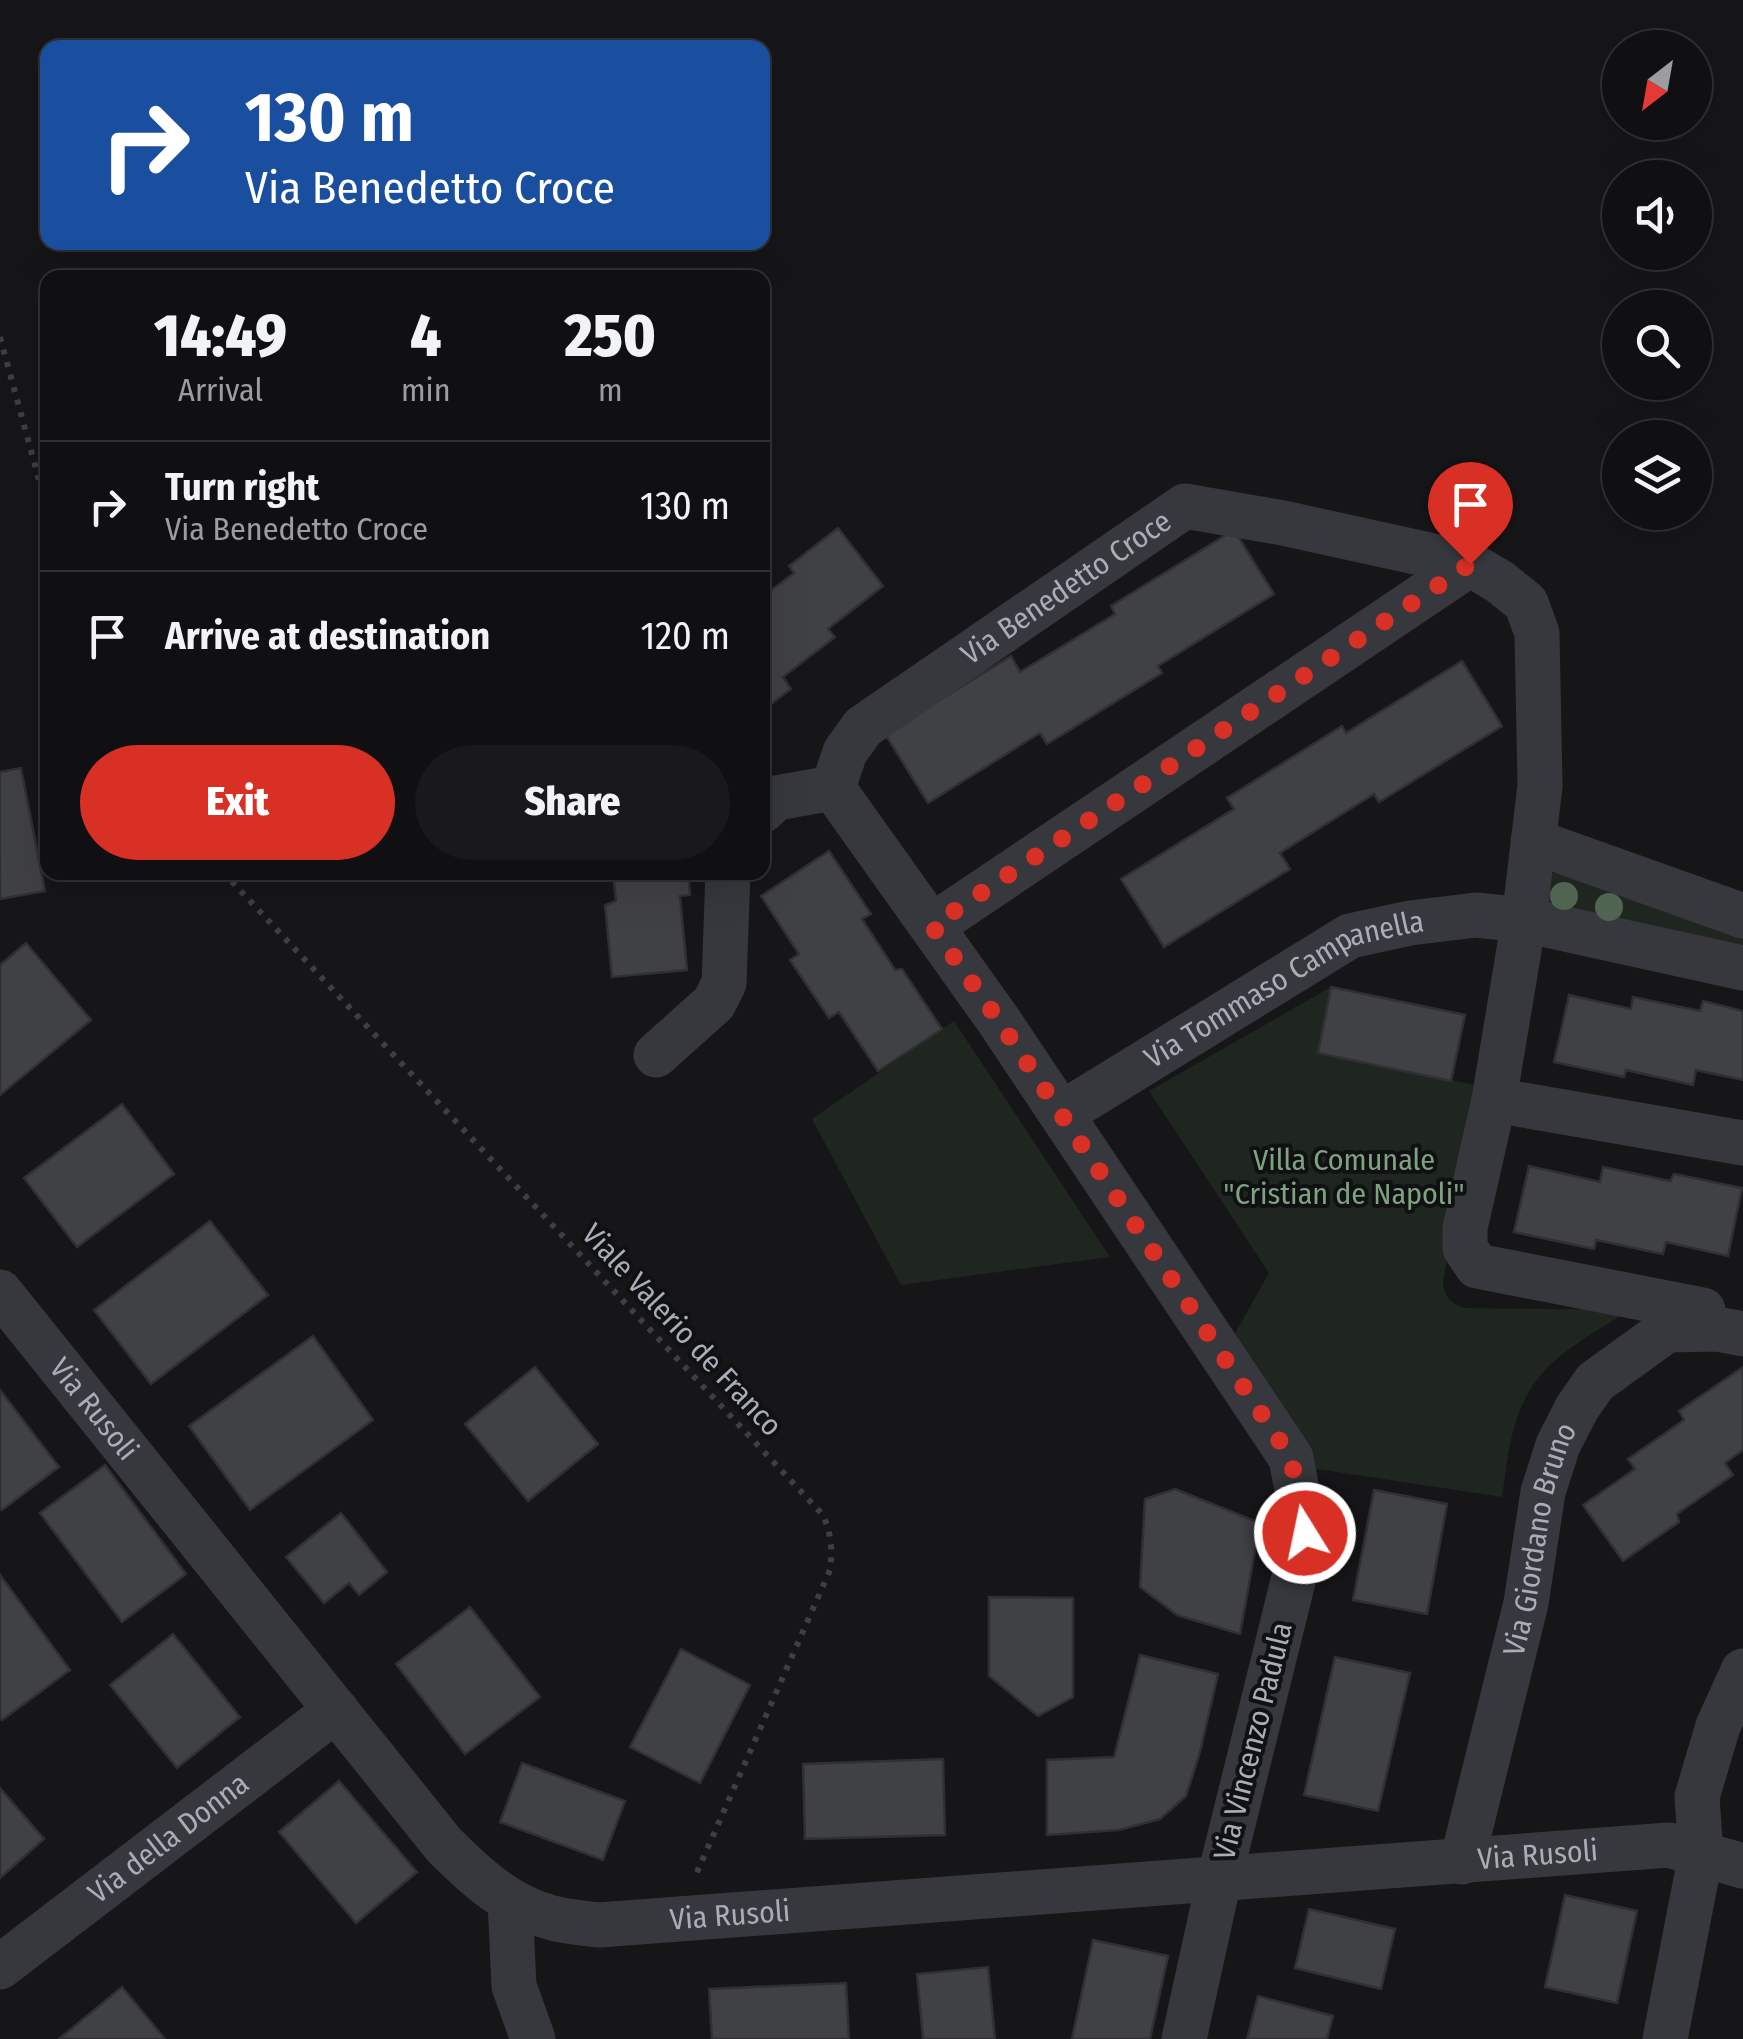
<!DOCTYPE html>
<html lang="en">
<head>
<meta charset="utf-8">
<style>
	body { margin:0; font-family:"Fira Sans Condensed",sans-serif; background:#19191b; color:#f1f3f6; height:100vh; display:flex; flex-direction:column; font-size:38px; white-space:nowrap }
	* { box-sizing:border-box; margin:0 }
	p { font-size:32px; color:#9c9d9f }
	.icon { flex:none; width:55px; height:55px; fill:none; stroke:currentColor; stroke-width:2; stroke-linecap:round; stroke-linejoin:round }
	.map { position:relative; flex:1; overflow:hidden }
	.drawer { position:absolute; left:40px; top:270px; width:730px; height:610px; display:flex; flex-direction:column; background:#101012; border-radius:20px; box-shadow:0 10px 40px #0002,0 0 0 2px #303032 }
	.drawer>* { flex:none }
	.top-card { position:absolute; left:40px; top:40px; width:730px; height:210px; border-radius:20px; box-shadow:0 10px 40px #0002,0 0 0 2px #303032; background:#1a4fa0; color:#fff; overflow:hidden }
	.needle { width:65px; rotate:211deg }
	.tools { position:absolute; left:1602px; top:30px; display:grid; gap:20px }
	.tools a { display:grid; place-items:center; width:110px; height:110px; border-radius:50%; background:#101012; box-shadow:0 10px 40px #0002,0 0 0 2px #303032; font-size:50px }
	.pin { position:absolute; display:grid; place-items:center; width:85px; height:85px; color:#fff; margin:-102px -42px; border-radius:50% 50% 50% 0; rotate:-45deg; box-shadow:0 0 10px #0007 }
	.pin .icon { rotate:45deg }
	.me { position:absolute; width:110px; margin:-55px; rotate:350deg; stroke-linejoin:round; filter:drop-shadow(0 0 8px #0008) }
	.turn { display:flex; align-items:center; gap:35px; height:210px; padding:0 40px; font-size:45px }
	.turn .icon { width:130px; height:130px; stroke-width:2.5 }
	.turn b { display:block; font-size:70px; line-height:85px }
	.eta { display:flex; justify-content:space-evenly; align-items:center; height:170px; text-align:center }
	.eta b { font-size:60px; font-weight:800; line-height:70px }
	.action { display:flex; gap:20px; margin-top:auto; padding:20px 40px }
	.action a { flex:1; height:115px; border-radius:60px; background:#d93025; color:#fff; font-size:40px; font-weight:800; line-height:115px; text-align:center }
	.action a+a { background:#19191b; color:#f1f3f6 }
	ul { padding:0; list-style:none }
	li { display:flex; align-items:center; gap:30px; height:130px; padding:0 40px; border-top:2px solid #303032 }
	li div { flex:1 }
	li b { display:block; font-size:38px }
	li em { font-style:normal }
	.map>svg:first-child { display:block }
	.green { fill:#1e261f }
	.building { fill:#404145; stroke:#303034; stroke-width:2.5 }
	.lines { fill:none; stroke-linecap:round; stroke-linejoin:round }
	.path { stroke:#3d3f44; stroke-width:6; stroke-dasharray:5 8; stroke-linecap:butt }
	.minor { stroke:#37383d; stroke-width:45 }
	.tree { fill:#506452 }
	.route { stroke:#d93025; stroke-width:18; stroke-dasharray:0 32.4 }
	.labels { text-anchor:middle; stroke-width:8; stroke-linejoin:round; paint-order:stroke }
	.street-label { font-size:30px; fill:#a8adb8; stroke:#111113 }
	.park-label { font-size:30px; fill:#7fa381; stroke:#111113 }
</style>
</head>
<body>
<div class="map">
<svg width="1743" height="2039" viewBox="0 0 1743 2039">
	<rect width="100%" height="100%" fill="#161618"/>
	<g class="green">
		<polygon points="1550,873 1556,873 1743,930 1743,954 1545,908"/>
		<path d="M 1331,987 L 1318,1053 L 1480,1086 L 1443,1281 C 1444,1297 1450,1303 1465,1308 L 1629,1310 C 1601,1329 1557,1352 1537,1380 C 1511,1413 1508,1457 1502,1497 L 1304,1467 L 1229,1344 L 1269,1273 L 1149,1091 Z"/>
		<polygon points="954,1021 1110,1257 901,1285 812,1119"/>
	</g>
	<g class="building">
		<polygon points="838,528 883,586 828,629 835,637 783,677 791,689 762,711 762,597 794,573 789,566"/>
		<polygon points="1234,530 1274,594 1158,666 1162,673 1047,744 1040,733 928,803 885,734 1011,656 1020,672 1115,614 1111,606"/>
		<polygon points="1462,661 1502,726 1379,802 1374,794 1280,853 1290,869 1164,947 1121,879 1234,809 1227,798 1342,726 1346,733"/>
		<polygon points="21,768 45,891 0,899 0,772"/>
		<polygon points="829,851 871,914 862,919 895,970 902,969 942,1029 878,1071 839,1012 829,1018 790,960 799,954 761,896"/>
		<polygon points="613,872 688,872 690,895 680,896 687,970 612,977 605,905 616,901"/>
		<polygon points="26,943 91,1020 0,1095 0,965"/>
		<polygon points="1331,987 1465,1015 1451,1081 1318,1053"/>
		<polygon points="1569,995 1631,1009 1633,997 1700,1011 1703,1001 1743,1011 1743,1080 1696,1070 1693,1085 1626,1070 1624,1077 1554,1062"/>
		<polygon points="122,1104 174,1174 77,1247 24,1178"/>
		<polygon points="1529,1166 1600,1182 1603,1167 1670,1181 1674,1174 1742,1188 1728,1256 1666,1242 1663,1254 1596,1240 1594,1249 1514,1232"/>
		<polygon points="210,1221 268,1295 151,1384 94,1310"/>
		<polygon points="313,1336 373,1420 250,1510 189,1426"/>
		<polygon points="535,1367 598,1444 528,1501 465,1424"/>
		<polygon points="1743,1367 1743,1450 1725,1463 1733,1475 1677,1514 1679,1522 1623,1561 1583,1505 1635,1469 1628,1459 1684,1420 1679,1411"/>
		<polygon points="0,1390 59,1467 2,1510 0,1507"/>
		<polygon points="105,1465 186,1574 122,1622 40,1513"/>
		<polygon points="1175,1489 1260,1523 1240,1634 1177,1615 1140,1587 1145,1499"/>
		<polygon points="1374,1490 1447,1504 1427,1614 1353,1600"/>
		<polygon points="341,1513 387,1572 359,1595 349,1583 324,1603 286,1557"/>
		<polygon points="0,1575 70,1670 2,1720 0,1718"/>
		<polygon points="989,1597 1073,1598 1073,1697 1038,1716 989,1676"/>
		<polygon points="470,1607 540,1697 465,1754 396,1664"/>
		<polygon points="173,1634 240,1717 177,1768 110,1685"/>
		<polygon points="681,1649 750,1685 700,1783 630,1747"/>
		<polygon points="1140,1655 1218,1674 1200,1752 1186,1796 1160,1819 1119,1830 1047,1835 1047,1760 1114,1757"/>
		<polygon points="1335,1657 1410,1673 1378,1811 1304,1795"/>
		<polygon points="943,1759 945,1835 805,1839 803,1764"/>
		<polygon points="522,1763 625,1801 603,1860 500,1822"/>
		<polygon points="339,1781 417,1872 356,1923 279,1832"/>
		<polygon points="0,1788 44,1839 0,1878"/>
		<polygon points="1565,1895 1637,1911 1617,2003 1545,1987"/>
		<polygon points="1309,1909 1395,1929 1381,1989 1295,1968"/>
		<polygon points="1093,1940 1168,1956 1150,2039 1072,2039"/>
		<polygon points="988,1967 995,2039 923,2039 917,1974"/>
		<polygon points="846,1983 849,2039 712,2039 709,1989"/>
		<polygon points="122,1987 165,2039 59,2039"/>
		<polygon points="1258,1996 1333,2016 1327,2039 1247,2039"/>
	</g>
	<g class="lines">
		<g class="path">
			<polyline points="0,337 48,513"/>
			<path d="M 223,872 L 823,1515 C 831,1533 833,1550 830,1570 L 694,1879"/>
		</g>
		<g class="minor">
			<polyline points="833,788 999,1021 1291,1458 1305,1533 1219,1880 1184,2039"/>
			<path id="s1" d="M 833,788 L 845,752 L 863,727 L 1185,506 L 1283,523 L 1470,564"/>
			<polyline points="762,811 776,798 833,788"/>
			<polyline points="1533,841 1743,916"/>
			<polyline points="932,926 1470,564 1500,582 1526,603 1537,633 1540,786 1524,920 1494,1100 1465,1228 1465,1248 1477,1266 1703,1310"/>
			<polyline points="656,1055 714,1003 724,983 728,872"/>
			<polyline points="1494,1100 1743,1143"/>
			<path id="s2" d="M 1061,1114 L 1350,936 L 1410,923 L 1476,915 L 1524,920 L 1743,968"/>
			<path id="s3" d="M 0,1292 L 444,1845 C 475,1876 508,1907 553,1918 C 567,1922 584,1923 599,1925 L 1669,1845 L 1743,1866"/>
			<path id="s4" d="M 1462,1862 L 1526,1603 L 1543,1492 L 1558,1445 L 1577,1408 L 1595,1382 L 1667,1330 L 1717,1329 L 1743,1334"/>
			<polyline points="510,1901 514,1986 533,2039"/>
			<path id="s5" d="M 0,1967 L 336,1710"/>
			<polyline points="1665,2039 1701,1854 1697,1797 1718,1726 1743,1671"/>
		</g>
	</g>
	<g class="tree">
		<circle cx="1564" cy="896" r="14"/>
		<circle cx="1609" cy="907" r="14"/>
	</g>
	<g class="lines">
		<polyline class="route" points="1305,1533 1291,1458 999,1021 932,926 1470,564"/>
	</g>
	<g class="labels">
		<g class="street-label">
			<text dy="10" stroke="none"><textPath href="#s1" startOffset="315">Via Benedetto Croce</textPath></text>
			<text dy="10" stroke="none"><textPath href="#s2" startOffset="258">Via Tommaso Campanella</textPath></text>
			<text transform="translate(682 1330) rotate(47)" y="10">Viale Valerio de Franco</text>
			<text dy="10" stroke="none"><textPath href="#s3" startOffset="150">Via Rusoli</textPath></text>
			<text dy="10" stroke="none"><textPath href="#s4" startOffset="332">Via Giordano Bruno</textPath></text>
			<text transform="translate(1253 1741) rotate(-76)" y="10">Via Vincenzo Padula</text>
			<text dy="10" stroke="none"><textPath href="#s5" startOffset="212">Via della Donna</textPath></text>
			<text dy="10" stroke="none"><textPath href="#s3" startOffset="1830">Via Rusoli</textPath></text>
			<text dy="10" stroke="none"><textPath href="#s3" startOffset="1020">Via Rusoli</textPath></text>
		</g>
		<g class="park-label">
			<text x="1344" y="1170">Villa Comunale<tspan x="1344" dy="34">"Cristian de Napoli"</tspan></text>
		</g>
	</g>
</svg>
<div class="tools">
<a><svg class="needle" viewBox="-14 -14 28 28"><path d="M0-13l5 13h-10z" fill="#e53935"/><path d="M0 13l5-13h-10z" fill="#9c9d9f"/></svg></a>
<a><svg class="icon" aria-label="sound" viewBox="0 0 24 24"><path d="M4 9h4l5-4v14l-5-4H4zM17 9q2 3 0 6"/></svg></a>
<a><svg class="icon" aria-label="search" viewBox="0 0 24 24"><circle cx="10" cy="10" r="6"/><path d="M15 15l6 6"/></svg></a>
<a><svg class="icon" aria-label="layers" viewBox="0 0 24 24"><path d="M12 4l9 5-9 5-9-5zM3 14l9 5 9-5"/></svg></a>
</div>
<div class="pin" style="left:1470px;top:564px;background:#d93025"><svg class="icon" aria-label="arrive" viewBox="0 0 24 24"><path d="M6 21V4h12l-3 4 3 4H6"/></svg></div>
<svg class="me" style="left:1305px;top:1533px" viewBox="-20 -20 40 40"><circle r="17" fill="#d93025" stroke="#fff" stroke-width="3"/><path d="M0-11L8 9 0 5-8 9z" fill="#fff"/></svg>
<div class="top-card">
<div class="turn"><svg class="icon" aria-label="right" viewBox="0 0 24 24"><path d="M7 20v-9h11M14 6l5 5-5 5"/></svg><div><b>130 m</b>Via Benedetto Croce</div></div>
</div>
<section class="drawer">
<div class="eta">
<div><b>14:49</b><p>Arrival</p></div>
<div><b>4</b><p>min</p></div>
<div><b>250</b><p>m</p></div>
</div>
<ul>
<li><svg class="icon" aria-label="right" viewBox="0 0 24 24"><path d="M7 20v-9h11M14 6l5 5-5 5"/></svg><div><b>Turn right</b><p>Via Benedetto Croce</p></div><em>130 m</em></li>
<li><svg class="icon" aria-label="arrive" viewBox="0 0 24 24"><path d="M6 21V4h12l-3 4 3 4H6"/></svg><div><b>Arrive at destination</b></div><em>120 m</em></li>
</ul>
<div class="action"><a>Exit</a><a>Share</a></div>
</section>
</div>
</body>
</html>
